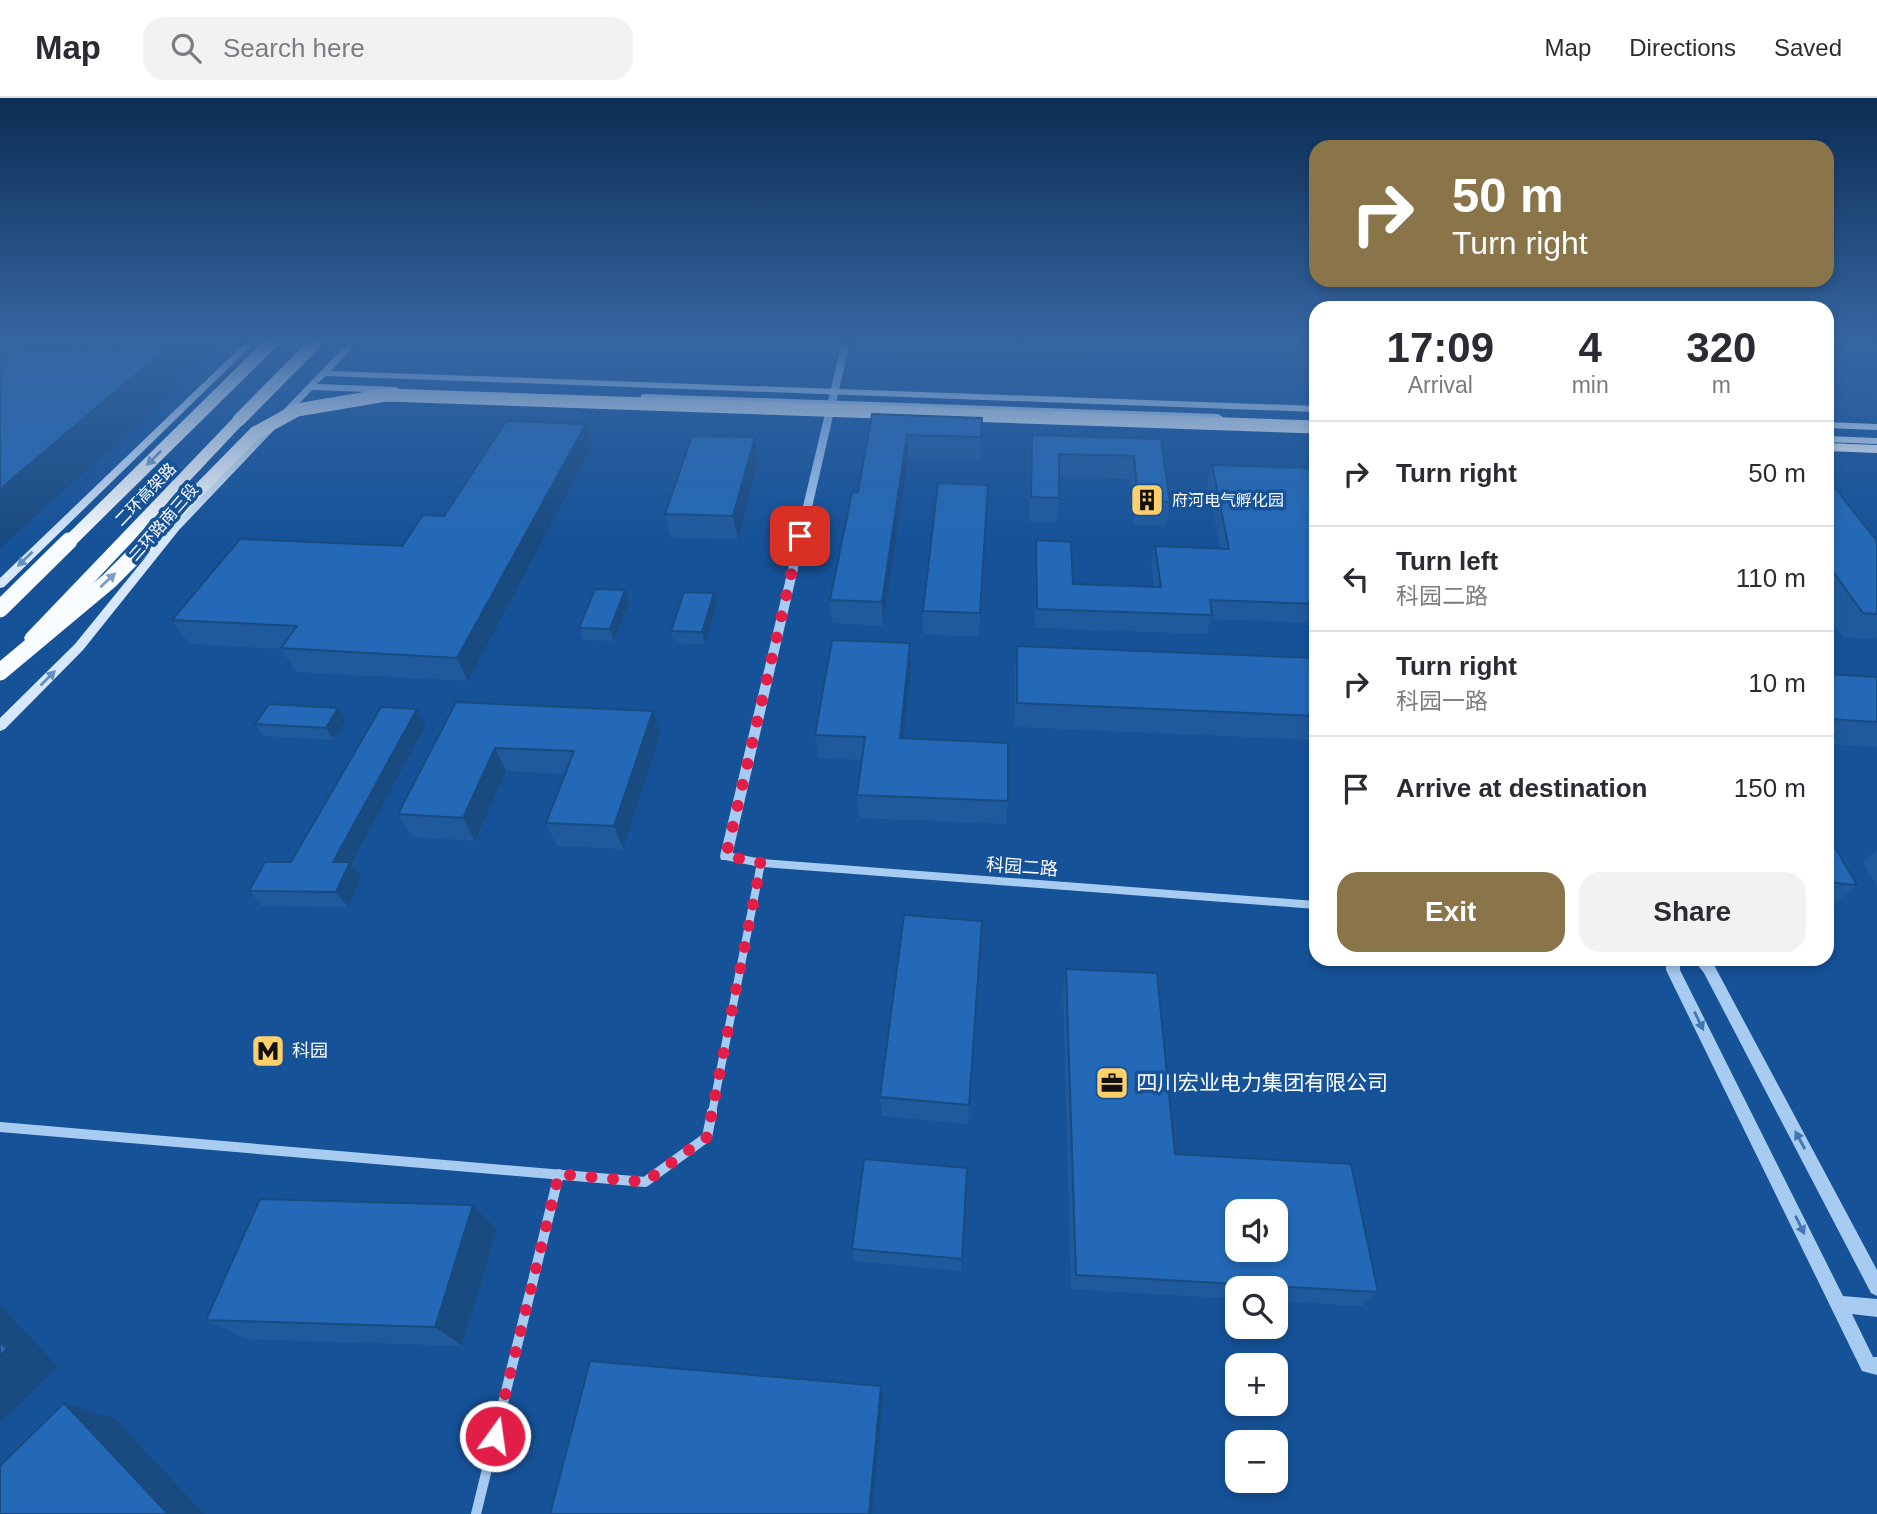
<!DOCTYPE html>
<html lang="en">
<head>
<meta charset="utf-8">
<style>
	body { margin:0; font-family:Helvetica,"Noto Sans SC",sans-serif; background:#f2f2f3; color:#2b2b33; height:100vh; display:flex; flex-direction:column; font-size:26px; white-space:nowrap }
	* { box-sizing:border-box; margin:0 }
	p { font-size:23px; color:#7c7c81 }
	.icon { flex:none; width:38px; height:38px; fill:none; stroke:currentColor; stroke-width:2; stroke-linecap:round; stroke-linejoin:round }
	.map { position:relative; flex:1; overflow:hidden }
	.sheet { position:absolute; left:1309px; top:203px; width:525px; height:665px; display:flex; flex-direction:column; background:#fff; border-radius:21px; box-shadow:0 4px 10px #0003 }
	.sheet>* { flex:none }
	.guide { position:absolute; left:1309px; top:42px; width:525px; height:147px; border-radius:21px; box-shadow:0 4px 10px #0003; background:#8a754b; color:#fff; overflow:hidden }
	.fabs { position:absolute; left:1225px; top:1101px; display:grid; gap:14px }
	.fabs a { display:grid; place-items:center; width:63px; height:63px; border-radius:14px; background:#fff; box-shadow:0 4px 10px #0003; font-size:35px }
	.pin { position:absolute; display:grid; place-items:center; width:60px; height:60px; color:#fff; margin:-30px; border-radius:14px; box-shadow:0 4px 10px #0006 }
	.me { position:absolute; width:77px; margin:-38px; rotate:14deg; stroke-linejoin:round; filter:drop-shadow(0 0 5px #0008) }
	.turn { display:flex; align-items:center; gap:24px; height:147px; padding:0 28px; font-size:32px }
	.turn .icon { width:91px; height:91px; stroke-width:2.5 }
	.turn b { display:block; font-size:49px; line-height:60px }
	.eta { display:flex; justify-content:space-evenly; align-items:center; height:119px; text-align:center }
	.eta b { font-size:42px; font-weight:700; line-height:49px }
	.button { display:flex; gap:14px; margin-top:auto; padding:14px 28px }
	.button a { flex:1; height:80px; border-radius:21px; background:#8a754b; color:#fff; font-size:28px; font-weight:700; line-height:80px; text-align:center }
	.button a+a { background:#f2f2f3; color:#2b2b33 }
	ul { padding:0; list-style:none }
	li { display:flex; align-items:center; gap:21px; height:105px; padding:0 28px; border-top:2px solid #e1e1e2 }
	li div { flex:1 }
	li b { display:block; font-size:26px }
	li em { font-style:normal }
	header { display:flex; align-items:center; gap:42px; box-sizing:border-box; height:98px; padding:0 35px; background:#fff; border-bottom:2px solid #e1e1e2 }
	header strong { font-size:33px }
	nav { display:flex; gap:38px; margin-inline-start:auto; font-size:24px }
	.search { width:490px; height:63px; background:#f2f2f3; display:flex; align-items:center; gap:18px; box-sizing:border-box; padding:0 24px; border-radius:21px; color:#7c7c81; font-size:26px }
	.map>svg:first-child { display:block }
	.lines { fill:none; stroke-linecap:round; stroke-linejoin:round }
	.minor-far1 { stroke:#a8cbf2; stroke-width:8 }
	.minor { stroke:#a8cbf2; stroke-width:10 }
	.tertiary { fill:#a8cbf2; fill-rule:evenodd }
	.secondary { fill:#d7e8fc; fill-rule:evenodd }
	.trunk { fill:#f9fcff; fill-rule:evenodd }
	.trunk-bridge-far1 { stroke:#f9fcff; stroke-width:13 }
	.trunk-bridge { stroke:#f9fcff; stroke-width:17 }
	.wall { fill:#1f5a9d }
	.shaded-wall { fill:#194a80 }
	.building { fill:#2469b7; stroke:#194a80; stroke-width:2; fill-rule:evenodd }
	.oneway { fill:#7c9ec6 }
	.oneway2 { fill:#638ec0 }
	.oneway3 { fill:#4276b3 }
	.route { stroke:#e11d48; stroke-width:12; stroke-dasharray:0 21.6 }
	.labels { text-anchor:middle; stroke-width:7; stroke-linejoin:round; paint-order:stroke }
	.far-street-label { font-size:16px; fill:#fff; stroke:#165298 }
	.far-poi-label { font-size:16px; fill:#fff; stroke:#165298; text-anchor:start }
	.street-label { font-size:18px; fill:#fff; stroke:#165298 }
	.poi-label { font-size:18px; fill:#fff; stroke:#165298; text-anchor:start }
	.near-poi-label { font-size:21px; fill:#fff; stroke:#165298; text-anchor:start }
</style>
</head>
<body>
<header>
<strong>Map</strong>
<div class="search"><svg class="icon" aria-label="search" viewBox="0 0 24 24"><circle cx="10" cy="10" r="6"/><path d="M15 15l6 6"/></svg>Search here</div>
<nav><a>Map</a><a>Directions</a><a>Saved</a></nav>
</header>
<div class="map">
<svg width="1877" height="1416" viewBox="0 0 1877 1416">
	<rect width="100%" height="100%" fill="#165298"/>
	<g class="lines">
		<g class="minor-far1">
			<polyline points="726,758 761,765 1316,807"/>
			<polyline points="712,1015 761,765"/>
		</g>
		<g class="minor">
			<polyline points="0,1029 645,1084 707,1039 712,1014"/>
			<polyline points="476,1416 559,1076"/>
		</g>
		<g class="tertiary">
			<polygon points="842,244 850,244 732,758 731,762 721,762 720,758"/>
			<polygon points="1666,861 1680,861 1680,872 1843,1198 1877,1201 1877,1219 1852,1216 1873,1259 1877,1259 1877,1277 1862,1273 1666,872"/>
			<polygon points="1693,861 1709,861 1714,867 1877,1172 1877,1198 1871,1195 1704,875"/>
		</g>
		<g class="secondary">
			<polygon points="246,244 255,244 4,489 0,490 0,480"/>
			<polygon points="349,244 357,244 331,273 1316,308 1316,314 326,278 317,286 396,289 401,292 396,295 312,292 179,432 83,552 5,631 0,633 0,620 75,546 171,428"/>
			<polygon points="644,296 1218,316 1223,319 1218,322 641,301 641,297"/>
			<polygon points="1827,324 1877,326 1877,332 1827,330"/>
			<polygon points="1827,338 1877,340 1877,346 1827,344"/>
		</g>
		<g class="trunk">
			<polygon points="239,318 246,322 244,325 38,544 26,544 24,540 26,536 234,319"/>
			<polygon points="1827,345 1877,347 1877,355 1827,353"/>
		</g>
		<g class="trunk-bridge-far1">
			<polyline points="239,322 316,244"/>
			<polyline points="68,445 272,244"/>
			<polyline points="147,445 255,335 297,312 386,297 1316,329"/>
		</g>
		<g class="trunk-bridge">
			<polyline points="0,511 69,443"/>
			<polyline points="0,574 109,483 149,443"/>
		</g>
	</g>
	<g class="wall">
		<polygon points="0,244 58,244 45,249 79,248 69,244 219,244 179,280 183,286 17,434 12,255 3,254 0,256"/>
		<polygon points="578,244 672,244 669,249 582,246"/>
		<polygon points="761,244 827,244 825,255 762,253"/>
		<polygon points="888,244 1099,244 1096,264 889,257"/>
		<polygon points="1267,244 1316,244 1316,272 1276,271"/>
		<polygon points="872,316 982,320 980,363 908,360 883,528 832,525 830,502 858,394"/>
		<polygon points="586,326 592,349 468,583 296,574 281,551 189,546 172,522 402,448 444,418"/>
		<polygon points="1032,337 1161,341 1170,404 1166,428 1134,427 1130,381 1059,379 1059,400 1057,424 1029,423 1030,360"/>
		<polygon points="758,362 738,441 671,440 665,416"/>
		<polygon points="1212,367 1316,370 1316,525 1211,521 1207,536 1035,530 1035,461 1036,442 1073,486 1154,489 1151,467 1155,448 1220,450 1207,386"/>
		<polygon points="1827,380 1877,443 1877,541 1843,539 1827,516"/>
		<polygon points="987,410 979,539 923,536 923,513"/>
		<polygon points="629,504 614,543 583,542 579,530"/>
		<polygon points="717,507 705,546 674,545 671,533"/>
		<polygon points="910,545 911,569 903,641 1008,703 1006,726 859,720 857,697 862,662 818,660 815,637"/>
		<polygon points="1017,548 1316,560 1316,642 1015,629 1015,572"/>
		<polygon points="1827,576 1877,579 1877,649 1827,646"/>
		<polygon points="456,604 660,637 623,751 557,748 546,725 565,676 506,673 475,743 413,739 398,716"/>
		<polygon points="338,610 346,622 334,642 264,638 255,626"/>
		<polygon points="417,611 426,627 351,766 361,779 348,809 262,808 249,793 291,764"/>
		<polygon points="1827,736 1857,787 1831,809 1827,808"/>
		<polygon points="1877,752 1877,788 1863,764"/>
		<polygon points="982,823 968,1026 882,1018 880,999"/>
		<polygon points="1066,871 1175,1056 1378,1194 1362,1208 1276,1203 1276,1190 1237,1190 1237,1201 1071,1191 1063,892"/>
		<polygon points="967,1070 961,1173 854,1163 852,1151"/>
		<polygon points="473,1107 497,1131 462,1248 246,1241 206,1222"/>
	</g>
	<g class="shaded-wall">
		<polygon points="19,244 58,244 27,255"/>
		<polygon points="81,244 86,244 90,249 86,253"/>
		<polygon points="164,244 219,244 179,280 183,286 0,450 0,391"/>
		<polygon points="824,244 827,244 825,255"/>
		<polygon points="586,326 592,349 468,583 457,560"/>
		<polygon points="907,337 908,360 883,528 882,504"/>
		<polygon points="755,339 758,362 738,441 733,418"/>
		<polygon points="625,492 629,504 614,543 610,531"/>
		<polygon points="714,495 717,507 705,546 702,534"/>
		<polygon points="910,545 911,569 901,664 900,640"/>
		<polygon points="338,610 346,622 334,642 326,630"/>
		<polygon points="417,611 426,627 351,766 361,779 348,809 336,794 333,764"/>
		<polygon points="653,613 660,637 623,751 614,728"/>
		<polygon points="495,650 506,673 475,743 463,720"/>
		<polygon points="473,1107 497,1131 462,1248 435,1229"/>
		<polygon points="0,1207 58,1269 0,1324"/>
		<polygon points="881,1288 883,1299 872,1416 869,1416"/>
		<polygon points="64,1305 114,1320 204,1416 168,1416"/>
	</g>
	<g class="building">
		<polygon points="112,244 164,244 154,253 163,253 0,391 0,265 19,249 122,248"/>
		<polygon points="1276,244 1316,244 1316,255 1280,254"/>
		<polygon points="872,316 982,320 981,339 907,337 882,504 830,502 852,394 858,394"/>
		<polygon points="506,323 586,326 457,560 281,550 297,528 172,522 240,441 402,448 423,417 444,418"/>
		<polygon points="1032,337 1161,341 1170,404 1138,403 1134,358 1059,356 1059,400 1031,399"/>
		<polygon points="692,338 755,339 733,418 665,416"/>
		<polygon points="1212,367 1316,370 1316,506 1210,502 1212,517 1037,511 1036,442 1071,444 1073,486 1161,489 1155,448 1229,451"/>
		<polygon points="1827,380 1877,443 1877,516 1863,515 1827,465"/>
		<polygon points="938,385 988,387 980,515 923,513"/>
		<polygon points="595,491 625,492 610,531 579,530"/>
		<polygon points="684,494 714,495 702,534 671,533"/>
		<polygon points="832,542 910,545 900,640 1008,645 1008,703 857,697 865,639 815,637"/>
		<polygon points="1017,548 1316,560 1316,618 1017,605"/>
		<polygon points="1827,576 1877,579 1877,624 1827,621"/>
		<polygon points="456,604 653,613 614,728 546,725 574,653 495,650 463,720 398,716"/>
		<polygon points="269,606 338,610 326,630 255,626"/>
		<polygon points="381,609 417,611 333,764 350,764 336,794 249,793 265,764 291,764"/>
		<polygon points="1827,736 1857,787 1827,784"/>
		<polygon points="904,817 982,823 969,1007 880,999"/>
		<path d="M 1066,871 L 1157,875 L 1175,1056 L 1351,1066 L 1378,1194 L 1076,1177 ZM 1237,1113 L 1276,1113 L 1276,1152 L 1237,1152 Z"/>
		<polygon points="864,1061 967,1070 962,1161 852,1151"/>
		<polygon points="260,1101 473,1107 435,1229 206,1222"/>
		<polygon points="0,1243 7,1251 0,1258"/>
		<polygon points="590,1263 881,1288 869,1416 550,1416"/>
		<polygon points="64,1305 168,1416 0,1416 0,1368"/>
	</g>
	<defs><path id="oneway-solid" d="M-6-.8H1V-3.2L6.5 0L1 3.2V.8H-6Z" transform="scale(1.75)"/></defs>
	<g class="oneway">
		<use href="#oneway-solid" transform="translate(154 360) rotate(135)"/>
		<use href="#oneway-solid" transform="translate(108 482) rotate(-43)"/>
	</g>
	<g class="oneway2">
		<use href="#oneway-solid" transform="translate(25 461) rotate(136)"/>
		<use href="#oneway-solid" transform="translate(48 580) rotate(-45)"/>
	</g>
	<g class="oneway3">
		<use href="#oneway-solid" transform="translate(1699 923) rotate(64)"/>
		<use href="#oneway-solid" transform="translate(1800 1042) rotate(-118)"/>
		<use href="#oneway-solid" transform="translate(1800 1127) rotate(64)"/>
	</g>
	<linearGradient id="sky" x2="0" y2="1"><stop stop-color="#0c2d54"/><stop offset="0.55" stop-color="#3666a2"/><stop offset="1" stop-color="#3666a2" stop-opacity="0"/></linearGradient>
	<rect width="1877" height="442" fill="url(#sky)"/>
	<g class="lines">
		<polyline class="route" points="495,1338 559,1076 645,1084 707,1039 761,765 726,758 800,438"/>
	</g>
	<defs>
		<symbol id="building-square" viewBox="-11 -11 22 22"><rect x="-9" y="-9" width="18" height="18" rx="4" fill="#ffd069" stroke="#165298"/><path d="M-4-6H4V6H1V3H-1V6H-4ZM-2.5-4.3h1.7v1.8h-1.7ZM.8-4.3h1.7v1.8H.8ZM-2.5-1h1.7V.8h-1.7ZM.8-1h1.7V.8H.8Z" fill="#111"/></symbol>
		<symbol id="metro-square" viewBox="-11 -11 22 22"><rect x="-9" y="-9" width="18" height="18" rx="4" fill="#ffd069" stroke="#165298"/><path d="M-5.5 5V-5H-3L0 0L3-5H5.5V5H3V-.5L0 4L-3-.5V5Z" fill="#111"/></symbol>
		<symbol id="office-square" viewBox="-11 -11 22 22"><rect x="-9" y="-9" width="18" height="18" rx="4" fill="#ffd069" stroke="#165298"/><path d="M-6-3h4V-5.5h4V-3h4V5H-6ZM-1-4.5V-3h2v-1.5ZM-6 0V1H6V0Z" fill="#111"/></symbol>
	</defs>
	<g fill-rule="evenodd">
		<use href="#building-square" x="1128" y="383" width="38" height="38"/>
		<use href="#metro-square" x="249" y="934" width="38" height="38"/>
		<use href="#office-square" x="1093" y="966" width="38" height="38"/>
	</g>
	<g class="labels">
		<g class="far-street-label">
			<text transform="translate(145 396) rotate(-46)" y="6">二环高架路</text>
			<text transform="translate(163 424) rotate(-49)" y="6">二环路南三段</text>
		</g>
		<g class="far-poi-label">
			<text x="1172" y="408">府河电气孵化园</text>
		</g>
		<g class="street-label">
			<text transform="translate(1022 769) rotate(4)" y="6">科园二路</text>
		</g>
		<g class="poi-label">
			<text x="292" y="959">科园</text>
		</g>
		<g class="near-poi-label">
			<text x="1136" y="992">四川宏业电力集团有限公司</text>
		</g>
	</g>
</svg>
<div class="fabs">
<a><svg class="icon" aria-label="sound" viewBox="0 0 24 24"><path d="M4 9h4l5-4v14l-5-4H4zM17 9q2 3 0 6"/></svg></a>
<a><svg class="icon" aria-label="search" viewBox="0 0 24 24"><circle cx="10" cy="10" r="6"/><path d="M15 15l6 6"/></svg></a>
<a>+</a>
<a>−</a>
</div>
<div class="pin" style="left:800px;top:438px;background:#d93025"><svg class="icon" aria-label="arrive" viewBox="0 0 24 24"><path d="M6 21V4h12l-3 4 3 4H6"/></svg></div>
<svg class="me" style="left:495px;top:1338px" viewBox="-20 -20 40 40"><circle r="17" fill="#e11d48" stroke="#fff" stroke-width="3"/><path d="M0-11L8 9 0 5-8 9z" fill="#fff"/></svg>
<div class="guide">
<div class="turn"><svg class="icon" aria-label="right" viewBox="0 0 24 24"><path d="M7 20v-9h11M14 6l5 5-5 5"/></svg><div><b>50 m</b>Turn right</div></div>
</div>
<section class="sheet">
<div class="eta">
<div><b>17:09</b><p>Arrival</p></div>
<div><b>4</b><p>min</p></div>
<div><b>320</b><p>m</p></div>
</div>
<ul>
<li><svg class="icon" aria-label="right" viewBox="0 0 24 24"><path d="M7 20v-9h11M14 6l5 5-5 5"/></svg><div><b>Turn right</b></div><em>50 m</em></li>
<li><svg class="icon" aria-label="left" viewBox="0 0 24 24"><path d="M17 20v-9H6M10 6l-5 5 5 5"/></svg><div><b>Turn left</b><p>科园二路</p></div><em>110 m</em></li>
<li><svg class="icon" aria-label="right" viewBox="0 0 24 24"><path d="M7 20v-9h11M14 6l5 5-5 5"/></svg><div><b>Turn right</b><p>科园一路</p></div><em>10 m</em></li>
<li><svg class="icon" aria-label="arrive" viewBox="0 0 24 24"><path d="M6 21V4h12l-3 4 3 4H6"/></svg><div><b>Arrive at destination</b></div><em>150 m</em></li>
</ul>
<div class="button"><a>Exit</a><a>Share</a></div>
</section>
</div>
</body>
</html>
